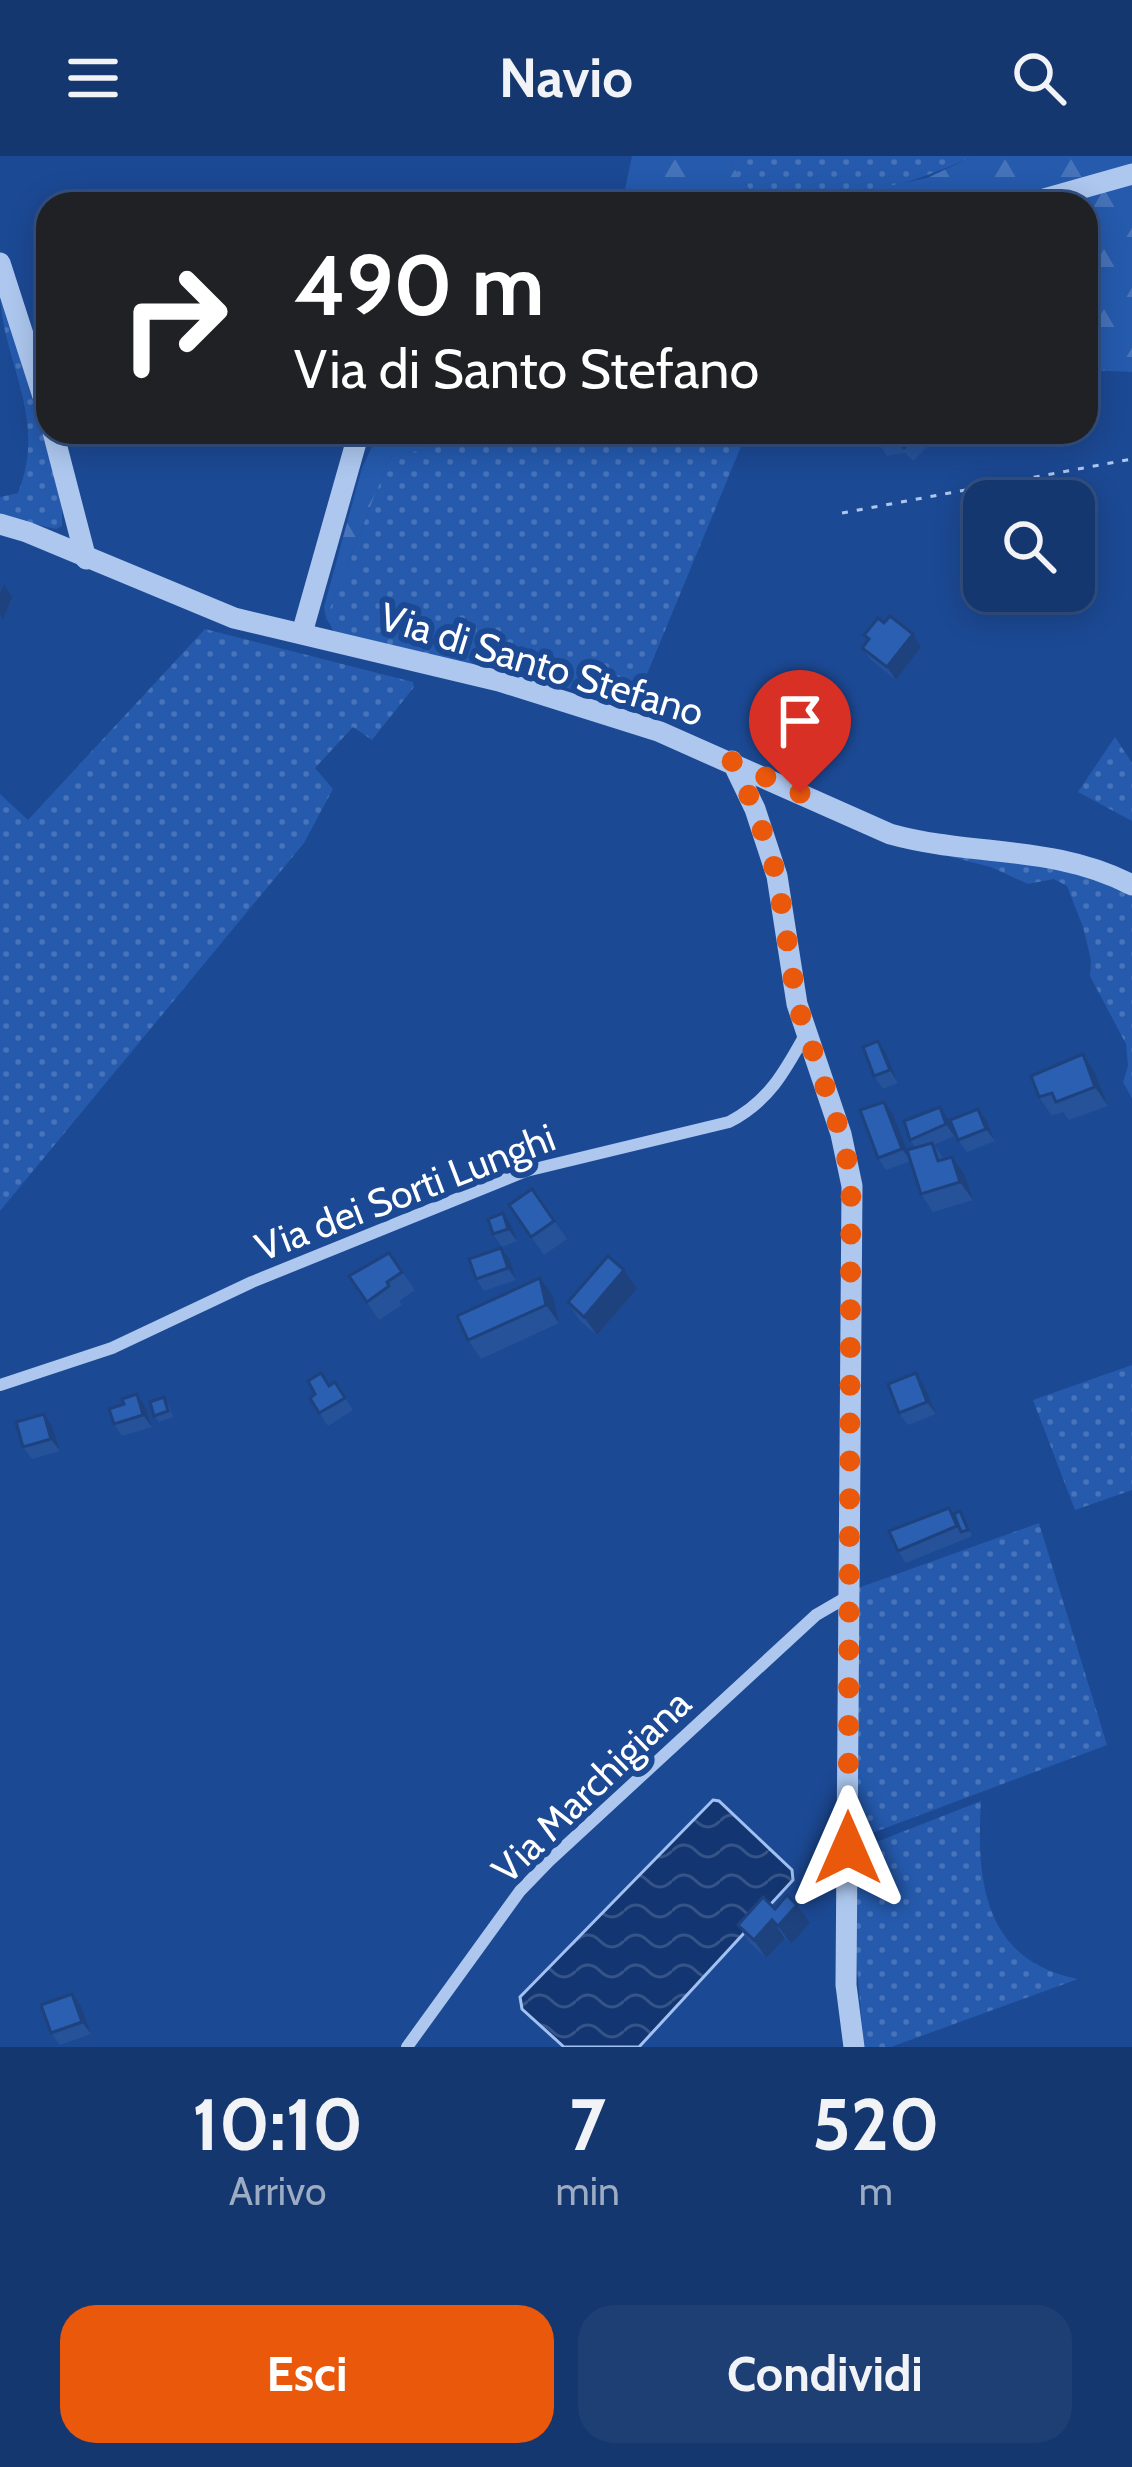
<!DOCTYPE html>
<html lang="it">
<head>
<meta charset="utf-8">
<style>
	body { margin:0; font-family:Cabin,sans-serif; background:#1e3f74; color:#f1f3f6; height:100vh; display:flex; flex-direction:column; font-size:45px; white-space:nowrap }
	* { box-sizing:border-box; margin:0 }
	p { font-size:39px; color:#9dacc3 }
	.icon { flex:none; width:66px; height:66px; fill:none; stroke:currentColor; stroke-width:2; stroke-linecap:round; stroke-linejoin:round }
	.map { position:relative; height:1891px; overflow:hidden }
	.sheet { display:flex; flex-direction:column; background:#15376f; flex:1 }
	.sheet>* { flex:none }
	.guide { position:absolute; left:36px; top:36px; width:1062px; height:252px; border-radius:36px; box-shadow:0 6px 30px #0003,0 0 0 3px #345182; background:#202124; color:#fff; overflow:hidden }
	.fabs { position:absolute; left:963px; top:324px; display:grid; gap:24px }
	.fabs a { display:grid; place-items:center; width:132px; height:132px; border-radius:24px; background:#15376f; box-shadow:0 6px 30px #0003,0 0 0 3px #345182; font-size:60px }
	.pin { position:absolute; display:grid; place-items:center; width:102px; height:102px; color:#fff; margin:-123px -51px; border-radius:50% 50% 50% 0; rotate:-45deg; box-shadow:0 0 12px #0007 }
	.pin .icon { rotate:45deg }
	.me { position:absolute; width:132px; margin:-66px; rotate:0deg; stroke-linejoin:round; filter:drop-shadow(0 0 9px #0008) }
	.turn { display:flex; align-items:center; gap:42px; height:252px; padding:0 60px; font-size:54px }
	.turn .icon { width:156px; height:156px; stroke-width:2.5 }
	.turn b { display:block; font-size:84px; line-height:102px }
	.eta { display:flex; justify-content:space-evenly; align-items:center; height:204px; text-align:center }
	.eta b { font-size:72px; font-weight:700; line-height:84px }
	.button { display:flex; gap:24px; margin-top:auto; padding:24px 60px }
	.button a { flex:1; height:138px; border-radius:36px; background:#ea580c; color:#fff; font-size:48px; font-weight:700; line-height:138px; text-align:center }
	.button a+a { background:#1e3f74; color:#f1f3f6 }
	header { display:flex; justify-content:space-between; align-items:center; height:156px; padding:0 60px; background:#15376f; font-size:54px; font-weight:700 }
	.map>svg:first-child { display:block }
	.grass { fill:url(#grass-dots) }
	.forest { fill:url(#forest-firs) }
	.water { fill:url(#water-waves); stroke:#a0c1f1; stroke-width:3 }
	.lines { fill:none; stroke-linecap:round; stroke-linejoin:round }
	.path { stroke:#adc7ef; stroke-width:3; stroke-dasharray:6 9; stroke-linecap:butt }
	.minor { stroke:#adc7ef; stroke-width:12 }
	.tertiary { stroke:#adc7ef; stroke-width:21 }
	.wall { fill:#255299 }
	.shaded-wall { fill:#1e427d }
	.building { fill:#2b5fb2; stroke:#1e427d; stroke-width:3 }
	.route { stroke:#ea580c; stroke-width:21; stroke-dasharray:0 37.8 }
	.labels { text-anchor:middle; stroke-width:12; stroke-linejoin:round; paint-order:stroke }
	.street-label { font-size:39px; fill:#fff; stroke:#1c4994 }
</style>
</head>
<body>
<header><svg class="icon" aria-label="menu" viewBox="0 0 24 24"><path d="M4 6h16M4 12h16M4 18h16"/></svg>Navio<svg class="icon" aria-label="search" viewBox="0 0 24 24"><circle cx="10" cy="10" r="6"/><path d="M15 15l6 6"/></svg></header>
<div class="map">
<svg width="1132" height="1891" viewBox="0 0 1132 1891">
	<defs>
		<pattern id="grass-dots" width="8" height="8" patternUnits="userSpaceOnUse" patternTransform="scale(3)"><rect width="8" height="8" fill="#255aad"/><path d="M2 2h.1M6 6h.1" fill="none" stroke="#4673b9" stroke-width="1.8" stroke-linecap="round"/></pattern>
		<pattern id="forest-firs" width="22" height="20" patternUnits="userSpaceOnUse" patternTransform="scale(3)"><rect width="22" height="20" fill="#255aad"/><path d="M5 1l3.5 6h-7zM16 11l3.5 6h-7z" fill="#4673b9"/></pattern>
		<pattern id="water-waves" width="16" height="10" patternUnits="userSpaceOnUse" patternTransform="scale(3)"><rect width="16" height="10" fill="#133672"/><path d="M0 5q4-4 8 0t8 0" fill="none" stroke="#365487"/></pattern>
	</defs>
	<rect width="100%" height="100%" fill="#1c4994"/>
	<g class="grass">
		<path d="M 725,0 L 974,0 C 908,31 833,48 760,48 Z"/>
		<path d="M 0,133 L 62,344 L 62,370 L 56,373 L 0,360 L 0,341 L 18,337 C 49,259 0,204 0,133 Z"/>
		<polygon points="535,276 747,276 635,547 618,550 526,517 501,516 334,475 326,462 390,301 485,279"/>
		<polygon points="205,473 413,526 414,531 372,584 353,571 315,612 333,633 304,687 0,1055 0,638 28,664"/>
		<polygon points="1115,581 1132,607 1132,665 1078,636"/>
		<polygon points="939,698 1082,713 1132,737 1132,942 1123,926 1128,910 1126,888 1090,820 1091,804 1083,771 1067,730 1054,723 1028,728 991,711"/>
		<polygon points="1132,1209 1132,1334 1075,1354 1033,1244"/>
		<polygon points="1039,1367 1107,1589 856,1683 858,1432"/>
		<path d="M 981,1645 C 976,1725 984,1805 1078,1823 L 891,1891 L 864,1891 L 855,1788 L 856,1694 Z"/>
	</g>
	<g class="forest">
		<polygon points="632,0 725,0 760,48 622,48"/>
		<polygon points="974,0 1132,0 1132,216 1086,214 1086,48 801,48 927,22"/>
		<polygon points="379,276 535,276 485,279 390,301 326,462 324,451 362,312"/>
	</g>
	<polygon class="water" points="713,1644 719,1645 792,1714 793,1724 639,1891 564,1891 522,1853 520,1841"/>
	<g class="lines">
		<polyline class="path" points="842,357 1132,303"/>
		<g class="minor">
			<path d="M 0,1229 L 112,1192 L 252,1126 L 526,1015 L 729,966 C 768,946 784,917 805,879"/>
			<polyline points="407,1891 520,1735 549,1705 816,1459 847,1441"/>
		</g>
		<g class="tertiary">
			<polyline points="1026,48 1132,18"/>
			<polyline points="0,107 48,256"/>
			<polyline points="53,276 86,403"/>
			<path d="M 0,368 L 27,376 L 234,462 L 499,525 L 658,575 L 890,678 C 972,701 1054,688 1132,729"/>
			<polyline points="302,477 359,276"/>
			<polyline points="732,605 755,653 777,720 797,848 841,978 852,1030 846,1829 854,1891"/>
		</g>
	</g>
	<g class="wall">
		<polygon points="916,276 927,291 913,305 905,297 887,300 879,288"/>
		<polygon points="884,467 913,478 921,491 896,524 871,504 862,492 868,485 864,479"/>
		<polygon points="878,885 886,897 898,927 883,933 874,920"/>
		<polygon points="1095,917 1108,950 1069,964 1063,956 1052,960 1039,941"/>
		<polygon points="884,946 893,958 910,1003 916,992 910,984 948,963 954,980 934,989 944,1003 952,1001 965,1019 973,1044 933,1056 921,1038 911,1005 886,1014 878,1002"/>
		<polygon points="978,953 987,965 995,985 967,996 958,984"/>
		<polygon points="532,1033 567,1083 544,1099 509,1049"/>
		<polygon points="503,1057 512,1070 517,1085 502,1091 493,1078"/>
		<polygon points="501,1092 510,1104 516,1124 484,1135 476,1123"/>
		<polygon points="389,1097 415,1134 399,1145 402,1149 379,1164 349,1120"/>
		<polygon points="540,1122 553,1140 559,1167 481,1203 468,1184"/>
		<polygon points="637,1133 597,1179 580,1165 568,1146"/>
		<polygon points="916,1217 924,1229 936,1258 908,1269 899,1257"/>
		<polygon points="335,1226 353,1254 328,1270 310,1242"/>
		<polygon points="137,1238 145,1250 152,1271 122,1280 114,1268 124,1248"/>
		<polygon points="168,1247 173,1261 159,1266 154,1260"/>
		<polygon points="52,1270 60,1295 32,1303 23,1291"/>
		<polygon points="949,1352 954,1358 960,1355 972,1380 906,1407 898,1395"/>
		<polygon points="797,1749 810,1767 791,1788 785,1782 766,1802 750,1787 738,1769 775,1753"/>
		<polygon points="72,1838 81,1850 91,1878 60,1889 51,1877"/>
	</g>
	<g class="shaded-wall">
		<polygon points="4,428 12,441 3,463 0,458 0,438"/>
		<polygon points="913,478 921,491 896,524 887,511"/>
		<polygon points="878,885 886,897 898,927 890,914"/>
		<polygon points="1083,898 1095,917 1108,950 1095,931"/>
		<polygon points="884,946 893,958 911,1005 902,993"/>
		<polygon points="940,951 948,963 954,980 946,968"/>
		<polygon points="978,953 987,965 995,985 986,973"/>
		<polygon points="952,1001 965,1019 973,1044 960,1026"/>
		<polygon points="503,1057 512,1070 517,1085 508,1073"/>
		<polygon points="501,1092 510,1104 516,1124 508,1112"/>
		<polygon points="624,1114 637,1133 597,1179 584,1161"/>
		<polygon points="540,1122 553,1140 559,1167 546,1149"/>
		<polygon points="916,1217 924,1229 936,1258 927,1246"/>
		<polygon points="137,1238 145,1250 152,1271 143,1259"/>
		<polygon points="44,1258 52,1270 60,1295 51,1283"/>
		<polygon points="797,1749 810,1767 791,1788 778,1770"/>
		<polygon points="772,1764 785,1782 766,1802 754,1784"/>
		<polygon points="72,1838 81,1850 91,1878 82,1866"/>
	</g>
	<g class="building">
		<polygon points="876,276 916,276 918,279 904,292 896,285 879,288"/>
		<polygon points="890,460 913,478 887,511 862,492 869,483 864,479 878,462 884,467"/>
		<polygon points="878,885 890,914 874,920 863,891"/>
		<polygon points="1083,898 1095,931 1056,946 1052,937 1039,941 1031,920"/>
		<polygon points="884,946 902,993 878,1002 860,954"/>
		<polygon points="940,951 946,968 910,984 904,965"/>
		<polygon points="978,953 986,973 958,984 950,964"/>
		<polygon points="932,987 938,1005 952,1001 960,1026 921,1038 907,994"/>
		<polygon points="532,1033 554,1065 531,1081 509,1049"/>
		<polygon points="503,1057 508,1073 493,1078 488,1063"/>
		<polygon points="501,1092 508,1112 476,1123 469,1103"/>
		<polygon points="389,1097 402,1116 387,1126 389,1130 367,1146 349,1120"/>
		<polygon points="608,1100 624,1114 584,1161 568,1146"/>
		<polygon points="540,1122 546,1149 468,1184 457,1160"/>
		<polygon points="321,1217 329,1230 335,1226 345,1242 319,1257 310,1242 315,1238 308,1225"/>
		<polygon points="916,1217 927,1246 899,1257 888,1228"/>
		<polygon points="137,1238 143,1259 114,1268 109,1253 124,1248 122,1243"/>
		<polygon points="164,1241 168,1255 154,1260 150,1246"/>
		<polygon points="44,1258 51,1283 23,1291 16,1266"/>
		<polygon points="949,1352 957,1370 898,1395 889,1375"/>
		<polygon points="960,1355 968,1374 961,1376 954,1358"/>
		<polygon points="787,1739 797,1749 778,1770 772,1764 754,1784 738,1769 763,1741 775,1753"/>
		<polygon points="72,1838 82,1866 51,1877 41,1849"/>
	</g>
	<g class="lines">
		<polyline class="route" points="800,637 732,605 755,652 777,720 797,848 841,978 851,1021 848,1692"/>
	</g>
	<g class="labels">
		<g class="street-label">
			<text transform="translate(542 508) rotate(17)" y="14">Via di Santo Stefano</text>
			<text transform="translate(405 1036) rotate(-21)" y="14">Via dei Sorti Lunghi</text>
			<text transform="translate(591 1630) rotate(-44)" y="14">Via Marchigiana</text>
		</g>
	</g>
</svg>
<div class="fabs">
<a><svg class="icon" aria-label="search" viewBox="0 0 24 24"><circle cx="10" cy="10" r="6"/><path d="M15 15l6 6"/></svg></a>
</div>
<div class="pin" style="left:800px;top:637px;background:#d93025"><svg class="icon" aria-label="arrive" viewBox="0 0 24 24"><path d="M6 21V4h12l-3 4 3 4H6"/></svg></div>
<svg class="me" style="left:848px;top:1692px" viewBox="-20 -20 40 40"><path d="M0-17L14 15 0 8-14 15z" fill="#ea580c" stroke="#fff" stroke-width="4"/></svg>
<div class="guide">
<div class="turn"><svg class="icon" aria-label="right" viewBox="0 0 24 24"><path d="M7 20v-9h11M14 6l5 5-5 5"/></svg><div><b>490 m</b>Via di Santo Stefano</div></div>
</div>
</div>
<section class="sheet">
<div class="eta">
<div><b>10:10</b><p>Arrivo</p></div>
<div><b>7</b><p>min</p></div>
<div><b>520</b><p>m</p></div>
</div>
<div class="button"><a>Esci</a><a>Condividi</a></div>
</section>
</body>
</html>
